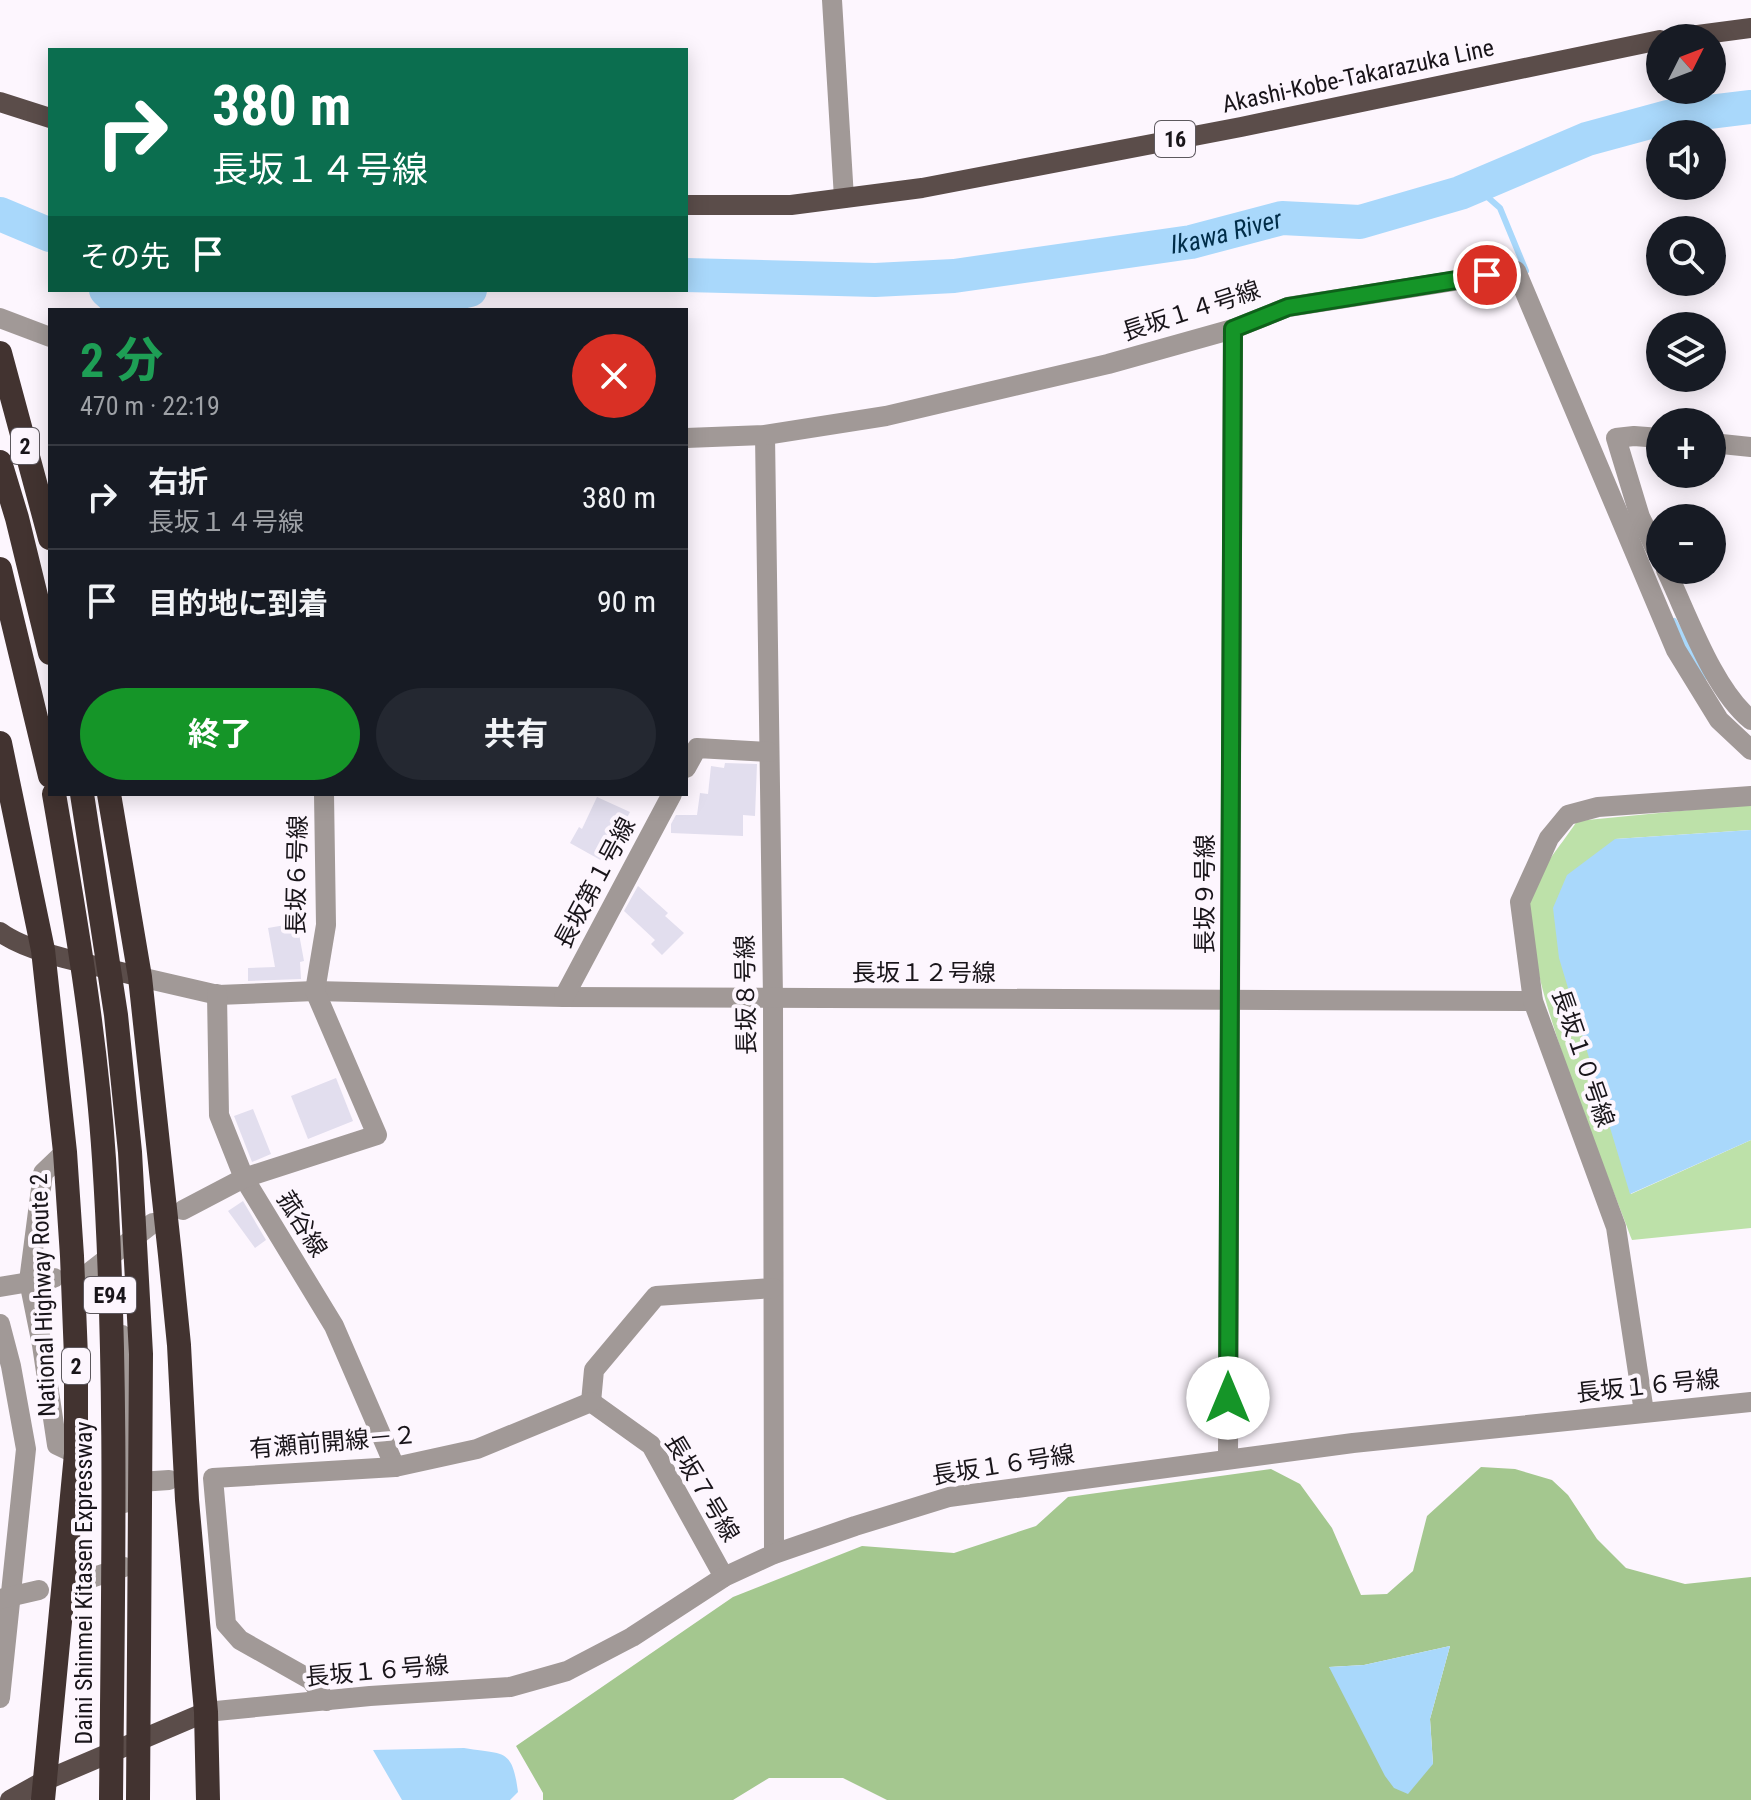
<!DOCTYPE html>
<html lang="ja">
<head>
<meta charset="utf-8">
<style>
	body { margin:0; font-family:"Roboto Condensed","Noto Sans JP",sans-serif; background:#242831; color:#f1f3f6; height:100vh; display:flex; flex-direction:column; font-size:30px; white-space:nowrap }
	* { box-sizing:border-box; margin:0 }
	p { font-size:26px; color:#9ea1a6 }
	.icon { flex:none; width:44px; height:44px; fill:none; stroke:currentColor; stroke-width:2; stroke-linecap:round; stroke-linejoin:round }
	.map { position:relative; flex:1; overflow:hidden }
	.sheet { position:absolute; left:48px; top:308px; width:640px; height:488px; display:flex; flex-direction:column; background:#171b24; border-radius:0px; box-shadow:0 4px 20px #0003 }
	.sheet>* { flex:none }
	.guide { position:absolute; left:48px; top:48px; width:640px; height:244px; border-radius:0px; box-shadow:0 4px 20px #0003; background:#0b6e4f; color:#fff; overflow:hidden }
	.needle { width:52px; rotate:48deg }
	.controls { position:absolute; left:1646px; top:24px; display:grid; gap:16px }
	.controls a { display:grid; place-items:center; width:80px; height:80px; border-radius:50%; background:#171b24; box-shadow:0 4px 20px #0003; font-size:40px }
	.pin { position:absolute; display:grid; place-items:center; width:68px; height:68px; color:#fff; margin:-34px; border:4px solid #fff; border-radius:50%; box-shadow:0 2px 8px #0007 }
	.me { position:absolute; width:88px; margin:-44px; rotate:0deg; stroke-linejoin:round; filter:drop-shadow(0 0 6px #0008) }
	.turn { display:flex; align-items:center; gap:28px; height:168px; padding:0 32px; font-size:36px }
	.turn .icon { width:104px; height:104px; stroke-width:2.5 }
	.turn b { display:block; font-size:56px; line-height:68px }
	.then { display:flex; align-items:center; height:76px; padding:0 32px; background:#0003; gap:16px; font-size:30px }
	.round { display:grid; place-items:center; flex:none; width:84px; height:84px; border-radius:42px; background:#242831 }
	.head { display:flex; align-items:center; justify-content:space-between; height:136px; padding:0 32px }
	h1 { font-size:48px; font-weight:700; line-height:60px; color:#1e9e55 }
	.cta { display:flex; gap:16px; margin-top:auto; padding:16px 32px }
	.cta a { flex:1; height:92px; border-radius:48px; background:#159528; color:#fff; font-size:32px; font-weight:700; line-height:92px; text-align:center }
	.cta a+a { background:#242831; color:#f1f3f6 }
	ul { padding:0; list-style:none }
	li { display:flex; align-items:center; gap:24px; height:104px; padding:0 32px; border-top:2px solid #363941 }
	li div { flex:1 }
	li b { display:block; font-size:30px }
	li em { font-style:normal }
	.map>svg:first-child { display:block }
	.green { fill:#bde1a9 }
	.forest { fill:#a4c78f; fill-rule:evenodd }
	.water { fill:#a9d8fb }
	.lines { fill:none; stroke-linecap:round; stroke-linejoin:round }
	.stream { stroke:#a9d8fb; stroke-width:6 }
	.river { stroke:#a9d8fb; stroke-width:34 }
	.building { fill:#e2deee }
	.minor { stroke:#a19997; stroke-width:20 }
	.major { stroke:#5b4d4a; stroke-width:20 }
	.highway { stroke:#423330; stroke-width:24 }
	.highway-bridge { stroke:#423330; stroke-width:24 }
	.route-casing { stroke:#0e611a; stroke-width:20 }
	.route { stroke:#159528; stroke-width:14 }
	.labels { text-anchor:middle; stroke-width:8; stroke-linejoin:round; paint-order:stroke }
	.shield { fill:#fdf6fe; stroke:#5d585e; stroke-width:2 }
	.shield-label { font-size:22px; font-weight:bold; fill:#19151a }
	.street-label { font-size:24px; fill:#19151a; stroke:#fdf6fe }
	.water-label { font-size:26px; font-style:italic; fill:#002d49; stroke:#fdf6fe }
</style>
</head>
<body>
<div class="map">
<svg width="1751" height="1800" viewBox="0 0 1751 1800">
	<rect width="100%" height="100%" fill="#fdf6fe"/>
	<path class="green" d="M 1751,804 L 1751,830 L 1615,839 L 1631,1194 L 1751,1140 L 1751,1228 L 1632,1240 C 1608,1173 1510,947 1533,888 C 1540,869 1565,840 1577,821 Z"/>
	<path class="forest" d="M 1481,1467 L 1515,1469 L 1552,1480 L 1568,1495 L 1597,1539 L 1626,1568 L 1685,1584 L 1751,1577 L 1751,1800 L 887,1800 L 843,1778 L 769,1778 L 733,1800 L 543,1800 L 543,1793 L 516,1746 L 733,1597 L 862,1546 L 954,1553 L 1036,1526 L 1068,1497 L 1271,1469 L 1300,1484 L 1332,1528 L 1361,1595 L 1387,1594 L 1413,1571 L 1427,1516 ZM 1450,1646 L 1430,1719 L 1433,1764 L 1329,1667 L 1364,1665 Z"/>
	<g class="water">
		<polygon points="1751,830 1751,1140 1630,1194 1559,958 1553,908 1567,875 1615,839"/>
		<polygon points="1450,1646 1430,1719 1433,1764 1408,1794 1394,1788 1385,1776 1329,1667 1364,1665"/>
		<path d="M 464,1748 C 504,1755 512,1747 518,1792 L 510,1800 L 402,1800 L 373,1750 Z"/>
	</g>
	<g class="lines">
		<g class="stream">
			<polyline points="1460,193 1483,193 1500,208 1526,271"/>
			<polyline points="1674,621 1704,678"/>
		</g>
		<g class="river">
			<polyline points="0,214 50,235"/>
			<path id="s1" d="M 686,275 L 875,280 L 954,276 L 1191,242 L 1282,218 L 1360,222 L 1460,193 L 1587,139 L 1668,117 L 1751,107"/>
			<polyline points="106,290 116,299 294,298 423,301 470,290"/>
		</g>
	</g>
	<g class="building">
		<polygon points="725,763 757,764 755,816 743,815 743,836 671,833 671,824 676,815 697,815 700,793 708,794 711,766 724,768"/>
		<polygon points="597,797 630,812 604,862 570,843 579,827 582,829"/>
		<polygon points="638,886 668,913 665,916 684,933 662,955 651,944 655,940 624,911"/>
		<polygon points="297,923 304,961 300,962 301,979 248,981 248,968 275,967 268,928"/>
		<polygon points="336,1078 353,1121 308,1139 291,1096"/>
		<polygon points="253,1109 271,1154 252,1162 234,1116"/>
		<polygon points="243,1201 266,1240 255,1248 228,1211"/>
	</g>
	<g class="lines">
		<g class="minor">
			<polyline points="832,0 844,198"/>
			<polyline points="0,318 50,337"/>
			<polyline points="765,435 773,998 774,1554"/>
			<polyline points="686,438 765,435 886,416 1108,364 1233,329 1288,307 1516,271 1676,650 1719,720 1751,750"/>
			<polyline points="1660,438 1634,436 1616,438 1640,517 1660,558"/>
			<polyline points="1712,443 1751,447"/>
			<path d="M 1666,570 C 1688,616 1713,689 1751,720"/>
			<polyline points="686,768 697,748 769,752"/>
			<polyline points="140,977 218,995 315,991 564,997 1533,1001"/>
			<polyline points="217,994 219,1115 244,1178 334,1326 395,1467"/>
			<polyline points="564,997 672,794"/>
			<polyline points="65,1152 43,1173 29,1281 42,1345 57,1445 76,1454"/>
			<polyline points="183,1210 244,1178 377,1135 315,991 326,925 324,794"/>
			<polyline points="90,1272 153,1223"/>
			<polyline points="0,1287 54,1278"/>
			<polyline points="0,1324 11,1366 26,1449 0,1698"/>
			<polyline points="122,1335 127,1401 125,1503"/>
			<polyline points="591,1402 594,1370 656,1296 773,1288"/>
			<polyline points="591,1402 651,1445 724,1577"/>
			<polyline points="1644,1412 1616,1227 1533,1001 1520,902 1549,838 1568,815 1598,807 1751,796"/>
			<polyline points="1228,1459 1233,329"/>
			<polyline points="125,1483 169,1480"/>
			<polyline points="88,1579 124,1567"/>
			<polyline points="0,1599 39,1590"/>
			<polyline points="326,1701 311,1680 240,1640 226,1624 213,1478 395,1467 477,1449 591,1402"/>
			<polyline points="206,1712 370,1696 510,1687 567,1671 632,1637 724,1577 774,1554 855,1526 949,1497 1353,1443 1751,1402"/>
		</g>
		<g class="major">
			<polyline points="1675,38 1751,28"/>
			<polyline points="0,102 50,118"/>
			<polyline points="686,205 791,205 922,188 1241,127 1660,40"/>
			<path d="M 0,932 C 31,955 101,966 140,977"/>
			<polyline points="10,1800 44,1781 206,1712"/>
		</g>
		<g class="highway">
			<polyline points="0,353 50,538"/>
			<polyline points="0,462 17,518 50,653"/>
			<polyline points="0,569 50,776"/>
			<polyline points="0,743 43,950 65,1152 72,1256 76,1357 76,1454 43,1800"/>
			<polyline points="109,794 140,977 170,1255 179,1345 187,1500 206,1712 208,1800"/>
		</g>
		<g class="highway-bridge">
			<path d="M 54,794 C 75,915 96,1037 104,1159 C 118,1372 113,1586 111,1800"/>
			<polyline points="82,794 116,1015 130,1152 141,1354 138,1800"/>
		</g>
	</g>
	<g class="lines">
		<defs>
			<polyline id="route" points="1228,1398 1233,329 1288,307 1487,275"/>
		</defs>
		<use href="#route" class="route-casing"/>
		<use href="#route" class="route"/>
	</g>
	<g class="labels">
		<g class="shield">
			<rect x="1155" y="121" width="40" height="36" rx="6"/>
			<rect x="11" y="428" width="28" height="36" rx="6"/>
			<rect x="84" y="1277" width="52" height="36" rx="6"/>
			<rect x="62" y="1348" width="28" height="36" rx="6"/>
		</g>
		<g class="shield-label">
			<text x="1175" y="147">16</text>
			<text x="25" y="454">2</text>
			<text x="110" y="1303">E94</text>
			<text x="76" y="1374">2</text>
		</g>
		<g class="street-label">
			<text transform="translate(1358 76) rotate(-12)" y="8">Akashi-Kobe-Takarazuka Line</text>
			<text transform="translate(1191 311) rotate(-18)" y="8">長坂１４号線</text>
			<text transform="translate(297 875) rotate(-89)" y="8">長坂６号線</text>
			<text transform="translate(595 883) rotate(-62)" y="8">長坂第１号線</text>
			<text transform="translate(1205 894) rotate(-90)" y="8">長坂９号線</text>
			<text x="924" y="981">長坂１２号線</text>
			<text transform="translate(746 995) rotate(-91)" y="8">長坂８号線</text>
			<text transform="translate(1583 1058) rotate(71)" y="8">長坂１０号線</text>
			<text transform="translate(302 1224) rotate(58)" y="8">菰谷線</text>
			<text transform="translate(43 1295) rotate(-92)" y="8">National Highway Route 2</text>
			<text transform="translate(1648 1386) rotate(-6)" y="8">長坂１６号線</text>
			<text transform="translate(333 1442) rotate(-5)" y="8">有瀬前開線－２</text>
			<text transform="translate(1003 1465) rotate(-9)" y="8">長坂１６号線</text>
			<text transform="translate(702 1488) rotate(59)" y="8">長坂７号線</text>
			<text transform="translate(84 1583) rotate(-90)" y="8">Daini Shinmei Kitasen Expressway</text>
			<text transform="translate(377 1671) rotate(-5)" y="8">長坂１６号線</text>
		</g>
		<g class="water-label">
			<text dy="9" stroke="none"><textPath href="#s1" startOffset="544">Ikawa River</textPath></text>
		</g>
	</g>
</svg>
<div class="controls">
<a><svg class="needle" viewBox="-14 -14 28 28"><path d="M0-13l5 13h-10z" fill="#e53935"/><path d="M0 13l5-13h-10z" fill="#9ea1a6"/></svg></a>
<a><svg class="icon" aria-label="sound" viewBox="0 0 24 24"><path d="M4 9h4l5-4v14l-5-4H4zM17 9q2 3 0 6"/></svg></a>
<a><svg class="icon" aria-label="search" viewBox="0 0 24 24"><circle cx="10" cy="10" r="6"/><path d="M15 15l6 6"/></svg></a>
<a><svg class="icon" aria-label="layers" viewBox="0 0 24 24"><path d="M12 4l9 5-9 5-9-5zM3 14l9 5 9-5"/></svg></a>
<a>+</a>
<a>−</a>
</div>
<div class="pin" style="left:1487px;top:275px;background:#d93025"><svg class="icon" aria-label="arrive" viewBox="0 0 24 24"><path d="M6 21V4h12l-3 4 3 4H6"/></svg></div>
<svg class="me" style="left:1228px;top:1398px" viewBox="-20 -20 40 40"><circle r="19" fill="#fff"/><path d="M0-13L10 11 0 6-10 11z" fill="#159528"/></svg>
<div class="guide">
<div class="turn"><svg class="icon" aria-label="right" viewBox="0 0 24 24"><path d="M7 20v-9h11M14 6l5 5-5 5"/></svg><div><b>380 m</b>長坂１４号線</div></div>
<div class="then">その先<svg class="icon" aria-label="arrive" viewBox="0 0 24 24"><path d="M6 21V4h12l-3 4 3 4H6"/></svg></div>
</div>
<section class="sheet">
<div class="head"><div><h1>2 分</h1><p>470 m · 22:19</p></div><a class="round" style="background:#d93025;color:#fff"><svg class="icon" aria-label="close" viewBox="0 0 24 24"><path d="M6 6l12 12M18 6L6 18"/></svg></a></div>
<ul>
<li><svg class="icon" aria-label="right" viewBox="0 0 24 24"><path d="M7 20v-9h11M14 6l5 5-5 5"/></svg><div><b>右折</b><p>長坂１４号線</p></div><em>380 m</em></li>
<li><svg class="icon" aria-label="arrive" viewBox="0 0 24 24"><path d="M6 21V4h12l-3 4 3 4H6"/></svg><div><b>目的地に到着</b></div><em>90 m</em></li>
</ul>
<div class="cta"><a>終了</a><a>共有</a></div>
</section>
</div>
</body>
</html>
